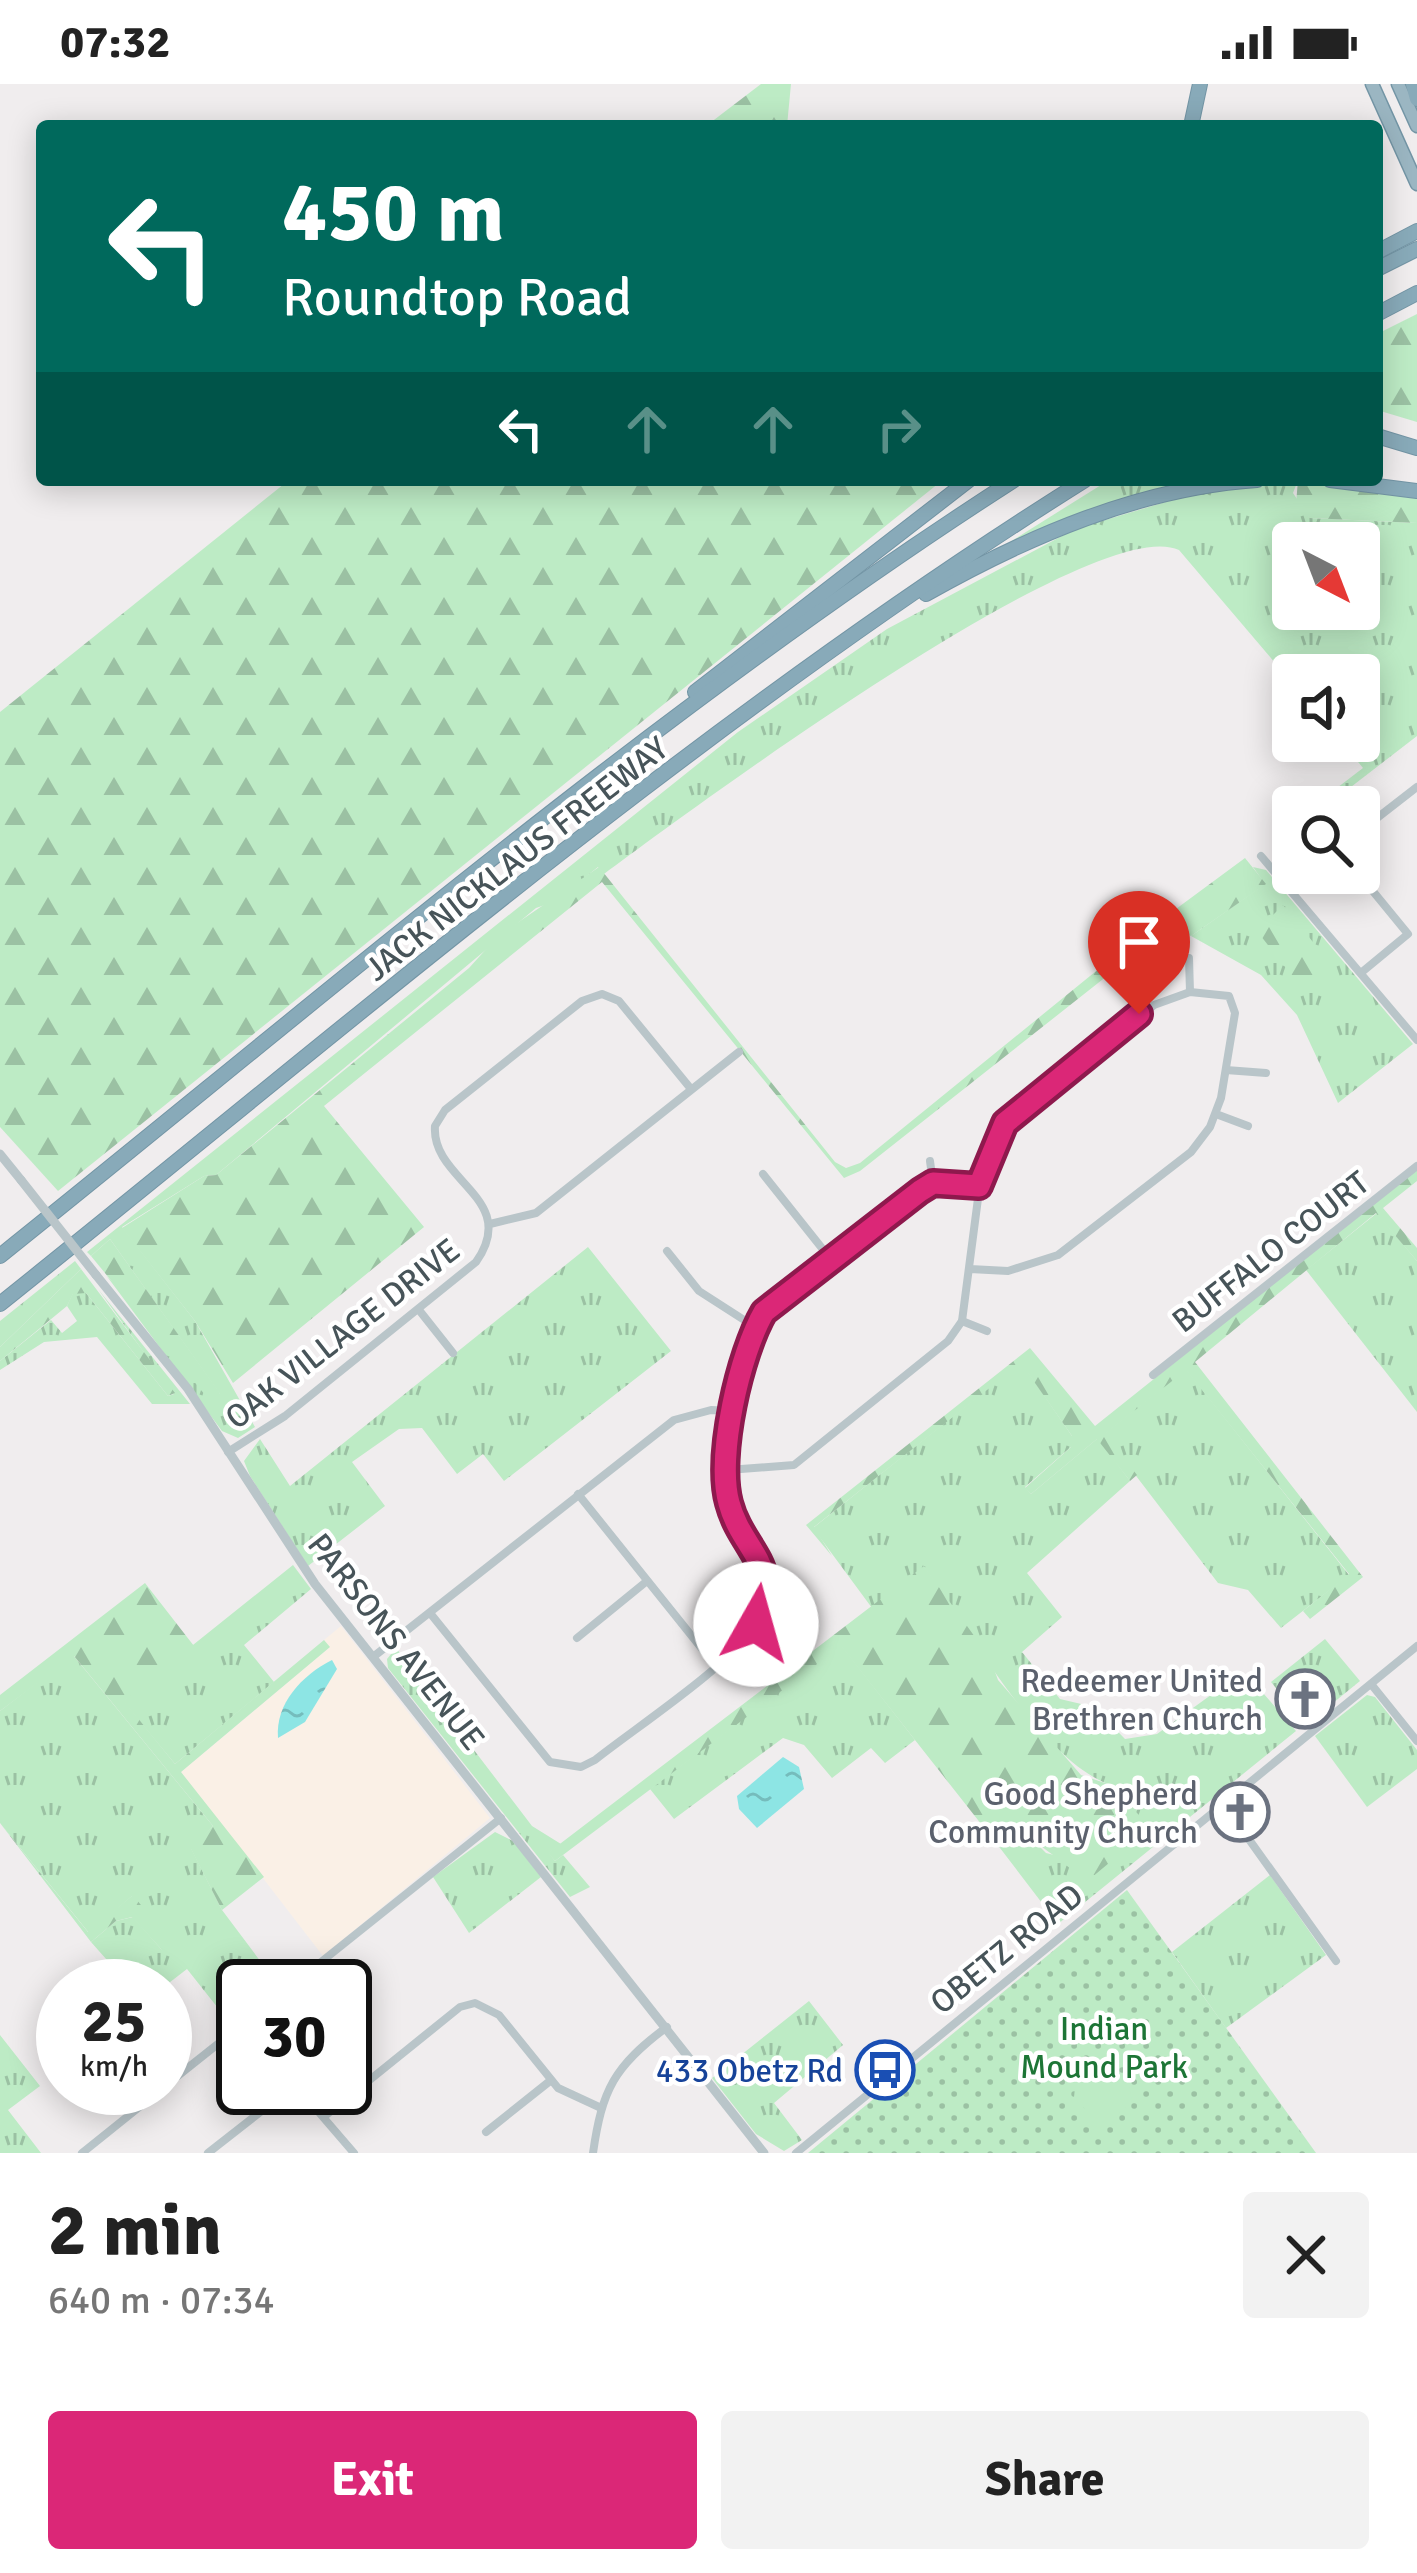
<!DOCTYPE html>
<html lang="en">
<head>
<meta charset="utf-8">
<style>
	body { margin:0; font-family:Signika,sans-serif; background:#f2f2f2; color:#222; height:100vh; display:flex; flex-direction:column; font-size:45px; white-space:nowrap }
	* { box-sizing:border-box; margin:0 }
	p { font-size:39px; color:#767676 }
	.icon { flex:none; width:66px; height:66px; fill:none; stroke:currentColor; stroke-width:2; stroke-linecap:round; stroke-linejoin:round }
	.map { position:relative; height:2069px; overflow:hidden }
	.sheet { display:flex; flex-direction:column; background:#fff; flex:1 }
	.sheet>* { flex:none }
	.guide { position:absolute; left:36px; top:36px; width:1347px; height:366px; border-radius:12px; box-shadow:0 6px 30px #0003; background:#00695c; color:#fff; overflow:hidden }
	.needle { width:78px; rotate:138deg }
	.tools { position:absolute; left:1272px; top:438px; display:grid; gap:24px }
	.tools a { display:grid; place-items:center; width:108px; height:108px; border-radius:12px; background:#fff; box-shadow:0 6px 30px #0003; font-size:60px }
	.speed { position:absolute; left:36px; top:1875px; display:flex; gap:24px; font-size:60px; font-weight:700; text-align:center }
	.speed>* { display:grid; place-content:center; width:156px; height:156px; border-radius:50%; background:#fff; box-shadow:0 6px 30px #0003; line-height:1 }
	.speed small { font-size:30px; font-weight:400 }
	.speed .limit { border:6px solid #111; border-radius:18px; background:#fff; color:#111 }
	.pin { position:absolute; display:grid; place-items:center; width:102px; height:102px; color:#fff; margin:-123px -51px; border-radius:50% 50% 50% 0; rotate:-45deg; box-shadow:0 0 12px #0007 }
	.pin .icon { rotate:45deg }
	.me { position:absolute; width:132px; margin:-66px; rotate:7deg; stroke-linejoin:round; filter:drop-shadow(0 0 9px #0008) }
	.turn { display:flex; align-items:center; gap:42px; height:252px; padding:0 48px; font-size:54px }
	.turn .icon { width:156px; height:156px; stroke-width:2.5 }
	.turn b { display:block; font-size:84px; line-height:102px }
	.lanes { display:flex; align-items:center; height:114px; padding:0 48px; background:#0003; justify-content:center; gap:60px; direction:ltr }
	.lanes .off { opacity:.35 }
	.round { display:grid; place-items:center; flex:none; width:126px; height:126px; border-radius:12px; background:#f2f2f2 }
	.head { display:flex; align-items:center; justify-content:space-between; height:204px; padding:0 48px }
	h1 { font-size:72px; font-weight:700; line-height:90px }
	.cta { display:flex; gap:24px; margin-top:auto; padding:24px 48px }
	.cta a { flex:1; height:138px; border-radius:12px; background:#db2777; color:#fff; font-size:48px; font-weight:700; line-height:138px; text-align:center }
	.cta a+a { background:#f2f2f2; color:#222 }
	.status { display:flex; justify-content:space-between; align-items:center; height:84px; padding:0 60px; background:#fff; direction:ltr }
	.status svg { height:33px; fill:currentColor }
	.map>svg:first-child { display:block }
	.commercial { fill:#faf0e6 }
	.grass { fill:url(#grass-tufts); fill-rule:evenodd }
	.forest { fill:url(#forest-firs) }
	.park { fill:url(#park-dots) }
	.pitch { fill:#bdebc5 }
	.water { fill:url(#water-ripples) }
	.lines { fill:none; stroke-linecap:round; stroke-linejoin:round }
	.trunk-casing { stroke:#7395a5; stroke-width:15 }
	.motorway-casing { stroke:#7395a5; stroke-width:16 }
	.minor { stroke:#b9c5c9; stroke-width:8 }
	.tertiary { stroke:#b9c5c9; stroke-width:9 }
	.trunk { stroke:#9bb6c2; stroke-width:12 }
	.motorway { stroke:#88aab9; stroke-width:14 }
	.tertiary-bridge { stroke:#b9c5c9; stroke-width:9 }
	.route-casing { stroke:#8e194d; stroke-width:30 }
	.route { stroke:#db2777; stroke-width:21 }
	.labels { text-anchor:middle; stroke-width:9; stroke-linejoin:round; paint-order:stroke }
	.street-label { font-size:33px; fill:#475459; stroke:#fff }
	.worship-label { font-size:33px; fill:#5b616d; stroke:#fff; text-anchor:end }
	.park-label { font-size:33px; fill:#1d7536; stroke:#fff }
	.transit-label { font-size:33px; fill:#164399; stroke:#fff; text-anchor:end }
</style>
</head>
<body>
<div class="status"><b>07:32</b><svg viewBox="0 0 49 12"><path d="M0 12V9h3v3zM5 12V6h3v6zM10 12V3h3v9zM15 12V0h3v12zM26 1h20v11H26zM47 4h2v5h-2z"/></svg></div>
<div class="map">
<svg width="1417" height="2069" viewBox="0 0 1417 2069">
	<defs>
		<pattern id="grass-tufts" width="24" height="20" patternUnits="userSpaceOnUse" patternTransform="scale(3)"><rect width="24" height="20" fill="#bdebc5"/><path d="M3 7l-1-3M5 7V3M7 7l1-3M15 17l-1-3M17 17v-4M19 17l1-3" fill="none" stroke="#9bc1a3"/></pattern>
		<pattern id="forest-firs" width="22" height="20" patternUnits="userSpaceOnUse" patternTransform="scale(3)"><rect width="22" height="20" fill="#bdebc5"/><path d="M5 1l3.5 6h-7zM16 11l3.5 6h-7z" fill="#9bc1a3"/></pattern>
		<pattern id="park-dots" width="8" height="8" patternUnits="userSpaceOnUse" patternTransform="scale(3)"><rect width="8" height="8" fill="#bdebc5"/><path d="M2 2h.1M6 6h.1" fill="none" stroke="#9bc1a3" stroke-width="1.8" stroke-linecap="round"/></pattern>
		<pattern id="water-ripples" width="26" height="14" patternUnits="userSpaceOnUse" patternTransform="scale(3)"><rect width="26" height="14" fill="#8de5e4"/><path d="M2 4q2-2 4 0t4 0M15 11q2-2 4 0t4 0" fill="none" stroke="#75bcbc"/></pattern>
	</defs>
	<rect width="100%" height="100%" fill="#f0edee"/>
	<polygon class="commercial" points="341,1542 490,1734 323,1872 181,1688 329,1564 324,1556"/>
	<g class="grass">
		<polygon points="1109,396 1223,396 1005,461"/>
		<path d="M 1298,396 L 1293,409 L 1310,434 L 1417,439 L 1417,652 L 1325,723 L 1312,723 L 1363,684 L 1341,657 L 1359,657 L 1359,591 L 1293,591 L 1293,600 L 1179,466 C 1095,426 686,729 604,790 L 598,783 L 554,818 L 536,824 L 216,1091 L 204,1092 L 122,1143 L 195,1237 L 255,1343 L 238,1354 L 222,1347 L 106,1191 L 220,1310 L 110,1155 L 91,1172 L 87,1168 L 738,648 L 887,545 L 1075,445 L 1189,411 ZM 1293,459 L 1359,459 L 1359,525 L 1293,525 Z"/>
		<polygon points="1253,783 1266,786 1413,960 1338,1019 1297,931 1261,891 1191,852 1265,800"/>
		<polygon points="1377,1129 1417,1177 1417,1328 1306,1186"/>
		<polygon points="588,1163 671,1267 504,1397 483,1370 457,1390 422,1344 399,1345 352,1378 385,1422 308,1482 250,1392 244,1377 260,1355 290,1402"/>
		<polygon points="75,1177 81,1185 0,1263 0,1237"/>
		<polygon points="98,1205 190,1320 152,1320 97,1253 44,1258 0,1286 0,1277 51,1236 62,1249 77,1237 67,1222 73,1209 86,1209 168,1312 174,1310"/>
		<polygon points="1186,1285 1349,1491 1281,1544 1248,1506 1218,1499 1104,1350"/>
		<path d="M 1011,1286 L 1028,1288 L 1072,1352 L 1072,1362 L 1025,1403 L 1031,1410 L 1098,1354 L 1130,1397 L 1027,1489 L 1062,1533 L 1022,1568 L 1060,1615 L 1094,1623 L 1125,1655 L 1157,1650 L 1233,1595 L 1263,1609 L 1296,1647 L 1058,1840 L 1000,1764 L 1023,1746 L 1046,1769 L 1062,1773 L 1111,1701 C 1041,1678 969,1545 924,1483 L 872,1524 L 813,1444 Z"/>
		<polygon points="293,1481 311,1505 244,1561 274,1598 175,1680 123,1617"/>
		<polygon points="1325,1555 1360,1597 1306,1641 1271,1598"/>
		<polygon points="841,1561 915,1656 885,1679 871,1664 832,1694 804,1661 783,1654 674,1735 650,1705"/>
		<polygon points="396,1564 532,1742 561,1760 549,1769 555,1777 563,1771 590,1803 570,1813 388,1584 387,1575"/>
		<polygon points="73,1571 213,1742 191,1764 222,1826 279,1902 243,1902 243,1936 233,1943 187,1885 165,1902 130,1902 91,1858 116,1837 133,1833 162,1866 132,1812 89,1849 0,1739 0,1627"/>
		<polygon points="1367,1611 1375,1613 1417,1666 1417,1685 1367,1723 1315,1652"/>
		<polygon points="495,1748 513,1757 541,1793 469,1849 433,1793"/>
		<polygon points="1270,1791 1326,1871 1226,1944 1172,1868"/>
		<polygon points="809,1917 843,1961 774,2019 802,2056 784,2067 756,2050 712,1994"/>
		<polygon points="0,1951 40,2002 8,2026 41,2069 0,2069"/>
	</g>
	<g class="forest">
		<polygon points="761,0 791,0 787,42 706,42"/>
		<polygon points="1417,230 1417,338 1377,326 1377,250"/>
		<polygon points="289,396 939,399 58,1107 0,1043 0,628"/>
		<polygon points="1298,396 1353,396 1417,408 1417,439 1310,434 1296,420"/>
		<polygon points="1245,774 1266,800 1191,852 1169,843 860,1087 844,1094 602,798 324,1022 424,1143 233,1299 195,1237 122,1144 204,1092 216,1091 469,884 498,852 599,783 835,1078 846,1084 860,1079 1138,853"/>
		<polygon points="1283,821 1334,884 1304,907 1257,847"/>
		<polygon points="1417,1085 1417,1097 1383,1124 1417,1164 1417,1177 1376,1129 1195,1278 1363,1493 1310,1535 1303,1527 1349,1490 1186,1286 1105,1350 1137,1391 1130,1397 1097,1355 1031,1410 1025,1404 1071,1363 1072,1352 1028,1289 1011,1287 814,1443 832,1472 806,1441 1030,1264 1095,1342"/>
		<polygon points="110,1155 220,1309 210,1317 91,1172"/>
		<polygon points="81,1185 175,1309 168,1312 86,1209 73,1210 67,1222 0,1277 0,1263"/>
		<path d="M 924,1482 L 990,1574 L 998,1596 L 1081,1691 L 1111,1701 L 1151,1744 L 1085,1799 C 1066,1777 1044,1767 1023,1747 L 1000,1764 L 841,1562 L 555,1777 L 548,1769 Z"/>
		<polygon points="145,1499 194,1562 124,1617 175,1680 324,1556 330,1563 181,1688 264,1793 222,1826 190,1763 213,1742 74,1572 0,1627 0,1611"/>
		<polygon points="0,1739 88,1848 133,1811 174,1863 162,1866 132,1833 116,1837 91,1858"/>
	</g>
	<polygon class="park" points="1127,1806 1316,2069 808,2069"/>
	<polygon class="pitch" points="1107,1977 1129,2003 1132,2018 1101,2044 1074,2013 1075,2004"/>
	<g class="water">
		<path d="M 332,1576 L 337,1585 L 305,1638 L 278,1654 C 275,1620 302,1591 332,1576 Z"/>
		<polygon points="783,1673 799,1683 804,1705 757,1744 739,1725 737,1712"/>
	</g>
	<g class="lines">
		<defs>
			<g id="trunk">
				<polyline points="1372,0 1417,100"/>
				<polyline points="1398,0 1417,42"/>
			</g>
			<g id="motorway">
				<polyline points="1413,0 1417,15"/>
				<polyline points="1191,42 1200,0"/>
				<polyline points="1377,168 1417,147"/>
				<polyline points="1377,185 1417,165"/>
				<polyline points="1377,230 1417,209"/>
				<polyline points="1377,352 1417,364"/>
				<polyline points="1330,396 1417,407"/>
				<path d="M 926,510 C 1027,453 1139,404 1257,396"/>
				<polyline points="695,608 969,396"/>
				<path d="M 0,1172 C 332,906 656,626 1014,396"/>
				<path d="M 0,1220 C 354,937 700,637 1085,396"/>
			</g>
		</defs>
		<use href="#trunk" class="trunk-casing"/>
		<use href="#motorway" class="motorway-casing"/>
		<g class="minor">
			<polyline points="1359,748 1417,703"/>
			<polyline points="1261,772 1417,956"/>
			<polyline points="1358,789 1408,850 1362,888"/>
			<polyline points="1189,874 1190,908"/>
			<polyline points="1226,986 1266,989"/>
			<polyline points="1216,1030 1248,1042"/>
			<polyline points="930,1077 933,1099"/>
			<polyline points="763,1090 829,1173"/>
			<polyline points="490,1140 536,1129 739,968"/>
			<polyline points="667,1167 699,1207 755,1243"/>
			<polyline points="419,1226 453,1269"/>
			<polyline points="962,1237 987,1247"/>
			<polyline points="1153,1291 1417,1082"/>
			<path d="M 228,1368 L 285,1332 L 476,1178 C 521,1114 431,1097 435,1042 L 445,1026 L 582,917 L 602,910 L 619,917 L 691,1005"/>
			<polyline points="728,1386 794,1381 948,1257 962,1237 982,1084 1005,1039 1154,921 1190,908 1229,912 1235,929 1221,1014 1210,1043 1191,1068 1058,1171 1008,1187 970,1185"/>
			<polyline points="578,1410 715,1581"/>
			<polyline points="767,1512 809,1517"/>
			<path d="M 430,1529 L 550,1678 L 581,1683 L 595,1676 C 635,1644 733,1580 756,1540 C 786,1487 735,1462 727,1414 C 719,1365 740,1269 765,1228 L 919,1107 L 933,1099 L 979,1103"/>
			<polyline points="577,1554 647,1497"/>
			<polyline points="373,1573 674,1336 711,1326 734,1327"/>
			<polyline points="1371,1600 1417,1657"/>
			<polyline points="1223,1719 1336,1877"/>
			<polyline points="291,1902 501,1734"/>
			<polyline points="165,2002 243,1940"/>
			<polyline points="298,2004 354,2069"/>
			<polyline points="325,2032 460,1923 475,1919 499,1931 558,2004 599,2023"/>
			<polyline points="486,2048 550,1997"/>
			<polyline points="82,2069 163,2004"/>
			<polyline points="208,2069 291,2004"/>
			<path d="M 593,2069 C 602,2006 614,1982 667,1943"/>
			<polyline points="796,2069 1417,1562"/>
		</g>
		<g class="tertiary">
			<polyline points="0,1070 21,1096"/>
			<polyline points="96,1191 188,1305 315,1500 764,2069"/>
		</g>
		<use href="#trunk" class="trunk"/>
		<use href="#motorway" class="motorway"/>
		<polyline class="tertiary-bridge" points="21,1096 96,1191"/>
	</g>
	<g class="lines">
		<defs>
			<path id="route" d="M 756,1540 C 784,1481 742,1468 729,1419 C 716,1372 740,1269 764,1228 L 920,1107 L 933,1099 L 979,1102 L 1005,1039 L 1139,930"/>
		</defs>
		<use href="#route" class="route-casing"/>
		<use href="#route" class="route"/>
	</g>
	<defs>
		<symbol id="church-ring" viewBox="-11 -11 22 22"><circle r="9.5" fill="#fff" stroke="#6b7280" stroke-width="1.5"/><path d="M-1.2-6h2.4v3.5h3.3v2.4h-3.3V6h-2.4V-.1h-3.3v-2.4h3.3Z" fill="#6b7280"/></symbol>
		<symbol id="bus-ring" viewBox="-11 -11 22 22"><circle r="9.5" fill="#fff" stroke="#1a4fb4" stroke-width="1.5"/><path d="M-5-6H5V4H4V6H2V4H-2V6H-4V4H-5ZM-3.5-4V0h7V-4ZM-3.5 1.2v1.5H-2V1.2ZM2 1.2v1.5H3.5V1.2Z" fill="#1a4fb4"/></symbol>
	</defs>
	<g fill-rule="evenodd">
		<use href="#church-ring" x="1272" y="1582" width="66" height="66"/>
		<use href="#church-ring" x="1207" y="1695" width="66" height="66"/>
		<use href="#bus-ring" x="852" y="1953" width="66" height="66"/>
	</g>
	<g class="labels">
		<g class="street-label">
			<text transform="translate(516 774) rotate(-38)" y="12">JACK NICKLAUS FREEWAY</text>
			<text transform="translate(1270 1167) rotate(-38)" y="12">BUFFALO COURT</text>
			<text transform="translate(342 1249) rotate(-38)" y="12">OAK VILLAGE DRIVE</text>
			<text transform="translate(397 1557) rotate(52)" y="12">PARSONS AVENUE</text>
			<text transform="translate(1006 1864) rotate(-39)" y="12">OBETZ ROAD</text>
		</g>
		<g class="worship-label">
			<text x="1263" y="1608">Redeemer United<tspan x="1263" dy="38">Brethren Church</tspan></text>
			<text x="1198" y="1721">Good Shepherd<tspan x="1198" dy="38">Community Church</tspan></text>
		</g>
		<g class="park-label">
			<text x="1104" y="1956">Indian<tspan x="1104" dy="38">Mound Park</tspan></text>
		</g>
		<g class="transit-label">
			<text x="843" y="1998">433 Obetz Rd</text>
		</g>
	</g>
</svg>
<div class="tools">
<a><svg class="needle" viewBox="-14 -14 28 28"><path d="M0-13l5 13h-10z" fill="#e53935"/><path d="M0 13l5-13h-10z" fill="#767676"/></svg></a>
<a><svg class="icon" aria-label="sound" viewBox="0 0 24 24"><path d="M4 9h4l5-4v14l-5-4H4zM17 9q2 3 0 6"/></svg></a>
<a><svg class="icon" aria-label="search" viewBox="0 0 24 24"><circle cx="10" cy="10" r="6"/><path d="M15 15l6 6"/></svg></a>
</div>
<div class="speed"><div>25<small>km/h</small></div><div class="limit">30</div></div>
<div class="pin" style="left:1139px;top:930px;background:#d93025"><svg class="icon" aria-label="arrive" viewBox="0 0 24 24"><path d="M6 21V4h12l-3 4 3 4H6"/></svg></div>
<svg class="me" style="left:756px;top:1540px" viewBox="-20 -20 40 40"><circle r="19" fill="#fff"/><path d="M0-13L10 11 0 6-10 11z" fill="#db2777"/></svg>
<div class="guide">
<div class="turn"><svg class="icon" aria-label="left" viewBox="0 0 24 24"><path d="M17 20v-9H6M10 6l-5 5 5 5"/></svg><div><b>450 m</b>Roundtop Road</div></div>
<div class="lanes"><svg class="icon" aria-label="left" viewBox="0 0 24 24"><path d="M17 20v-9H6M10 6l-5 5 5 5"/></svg><svg class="icon off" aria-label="ahead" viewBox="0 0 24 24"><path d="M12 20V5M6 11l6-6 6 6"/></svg><svg class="icon off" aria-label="ahead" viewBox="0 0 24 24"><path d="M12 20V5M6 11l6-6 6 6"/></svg><svg class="icon off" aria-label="right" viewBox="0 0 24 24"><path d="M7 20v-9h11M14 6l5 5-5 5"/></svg></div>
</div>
</div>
<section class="sheet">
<div class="head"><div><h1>2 min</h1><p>640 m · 07:34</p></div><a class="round"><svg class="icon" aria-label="close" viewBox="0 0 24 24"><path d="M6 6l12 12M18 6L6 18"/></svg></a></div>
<div class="cta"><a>Exit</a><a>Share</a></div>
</section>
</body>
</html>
